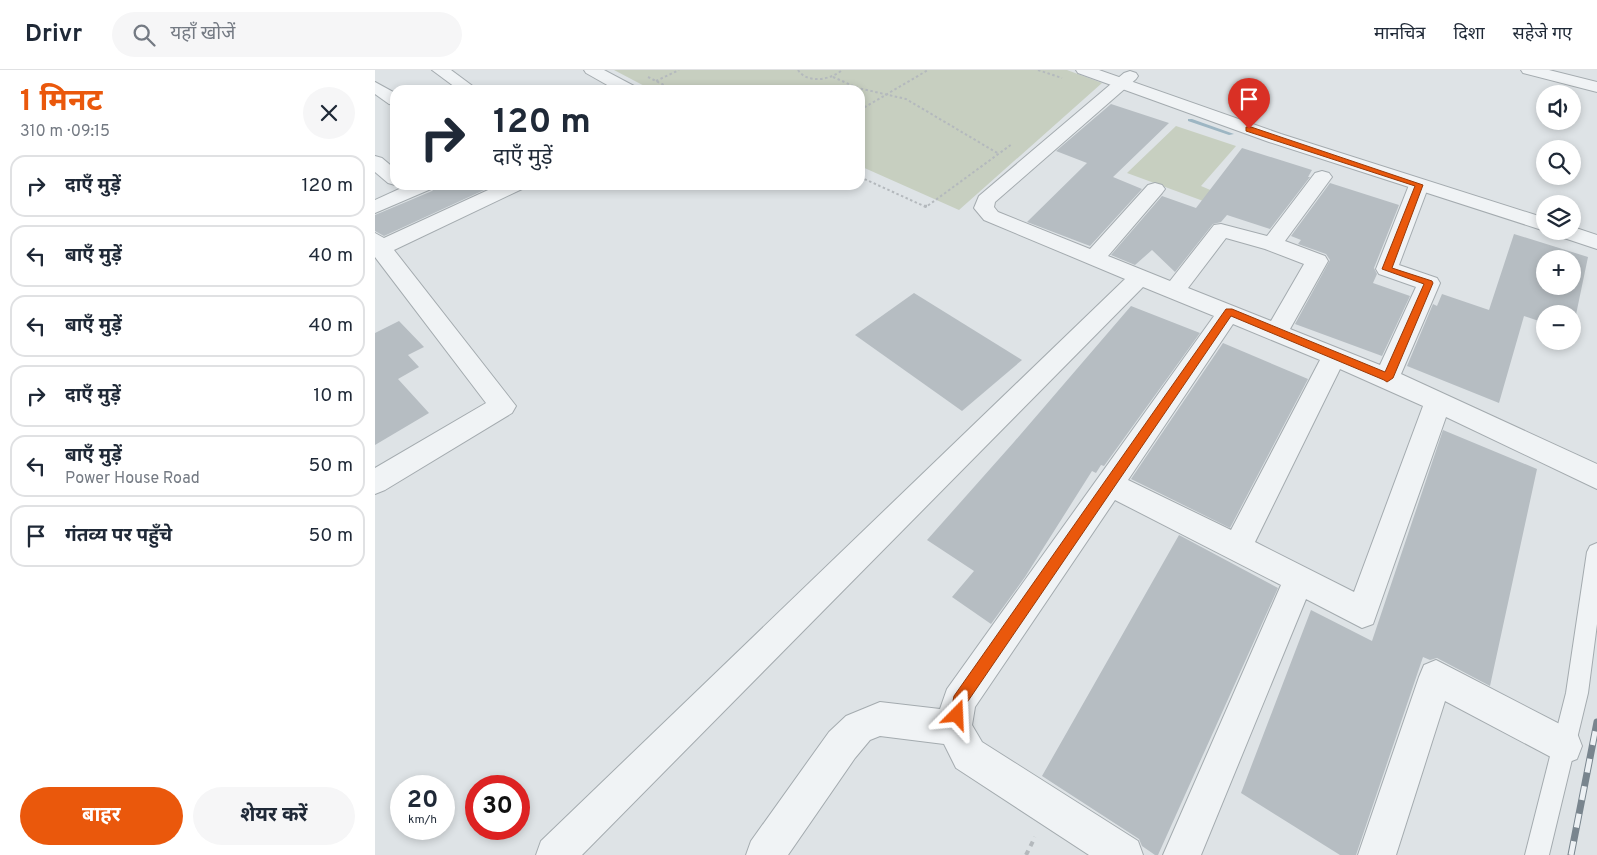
<!DOCTYPE html>
<html lang="hi">
<head>
<meta charset="utf-8">
<style>
	body { margin:0; font-family:Overpass,"Noto Sans Devanagari",sans-serif; background:#f6f6f7; color:#1f2937; height:100vh; display:flex; flex-direction:column; font-size:19px; white-space:nowrap }
	* { box-sizing:border-box; margin:0 }
	p { font-size:16px; color:#747a83 }
	.icon { flex:none; width:28px; height:28px; fill:none; stroke:currentColor; stroke-width:2; stroke-linecap:round; stroke-linejoin:round }
	.map { position:relative; flex:1; overflow:hidden }
	.details { display:flex; flex-direction:column; background:#fff; width:375px }
	.details>* { flex:none }
	.banner { position:absolute; left:15px; top:15px; width:475px; height:105px; border-radius:15px; box-shadow:0 2px 8px #0003; background:#fff; color:#1f2937; overflow:hidden }
	.fabs { position:absolute; left:1161px; top:15px; display:grid; gap:10px }
	.fabs a { display:grid; place-items:center; width:45px; height:45px; border-radius:50%; background:#fff; box-shadow:0 2px 8px #0003; font-size:25px }
	.speed { position:absolute; left:15px; top:705px; display:flex; gap:10px; font-size:25px; font-weight:700; text-align:center }
	.speed>* { display:grid; place-content:center; width:65px; height:65px; border-radius:50%; background:#fff; box-shadow:0 2px 8px #0003; line-height:1 }
	.speed small { font-size:12px; font-weight:400 }
	.speed .limit { border:8px solid #d22; background:#fff; color:#111 }
	.pin { position:absolute; display:grid; place-items:center; width:42px; height:42px; color:#fff; margin:-51px -21px; border-radius:50% 50% 50% 0; rotate:-45deg; box-shadow:0 0 5px #0007 }
	.pin .icon { rotate:45deg }
	.me { position:absolute; width:55px; margin:-28px; rotate:21deg; stroke-linejoin:round; filter:drop-shadow(0 0 4px #0008) }
	.turn { display:flex; align-items:center; gap:18px; height:105px; padding:0 20px; font-size:22px }
	.turn .icon { width:65px; height:65px; stroke-width:2.5 }
	.turn b { display:block; font-size:35px; line-height:42px }
	.round { display:grid; place-items:center; flex:none; width:52px; height:52px; border-radius:26px; background:#f6f6f7 }
	.head { display:flex; align-items:center; justify-content:space-between; height:85px; padding:0 20px }
	h1 { font-size:30px; font-weight:700; line-height:38px; color:#ea580c }
	.button { display:flex; gap:10px; margin-top:auto; padding:10px 20px }
	.button a { flex:1; height:58px; border-radius:30px; background:#ea580c; color:#fff; font-size:20px; font-weight:700; line-height:58px; text-align:center }
	.button a+a { background:#f6f6f7; color:#1f2937 }
	ul { padding:0; list-style:none }
	li { display:flex; align-items:center; gap:15px; height:62px; margin:0 10px 8px; padding:0 10px; border:2px solid #e0e1e3; border-radius:15px }
	li div { flex:1 }
	li b { display:block; font-size:19px }
	li em { font-style:normal }
	header { display:flex; align-items:center; gap:30px; box-sizing:border-box; height:70px; padding:0 25px; background:#fff; border-bottom:1px solid #e0e1e3 }
	header strong { font-size:24px }
	nav { display:flex; gap:28px; margin-inline-start:auto; font-size:18px }
	.search { width:350px; height:45px; background:#f6f6f7; display:flex; align-items:center; gap:12px; box-sizing:border-box; padding:0 18px; border-radius:28px; color:#747a83; font-size:19px }
	main { display:flex; flex:1; min-height:0 }
	.map>svg:first-child { display:block }
	.green { fill:#c7cfc0 }
	.lines { fill:none; stroke-linecap:round; stroke-linejoin:round }
	.stream { fill:#9db6c3; fill-rule:evenodd }
	.building { fill:#b6bdc2; fill-rule:evenodd }
	.service-casing { stroke:#a4abaf; stroke-width:2 }
	.minor-casing { stroke:#a4abaf; stroke-width:2 }
	.tertiary-casing { stroke:#a4abaf; stroke-width:2 }
	.path-far2 { stroke:#b4b9bd; stroke-width:2; stroke-dasharray:2.5 2.5; stroke-linecap:butt }
	.path-far1 { stroke:#b4b9bd; stroke-width:2.5; stroke-dasharray:3 3; stroke-linecap:butt }
	.path { stroke:#b4b9bd; stroke-width:4; stroke-dasharray:5 5; stroke-linecap:butt }
	.service { fill:#f0f3f5; fill-rule:evenodd }
	.minor { fill:#f0f3f5; fill-rule:evenodd }
	.tertiary { fill:#f0f3f5; fill-rule:evenodd }
	.rail-casing { stroke:#79858e; stroke-width:7 }
	.rail { stroke:#edf1f4; stroke-width:5; stroke-dasharray:14; stroke-linecap:butt }
	.route { fill:#ea580c; stroke:#983908 }
</style>
</head>
<body>
<header>
<strong>Drivr</strong>
<div class="search"><svg class="icon" aria-label="search" viewBox="0 0 24 24"><circle cx="10" cy="10" r="6"/><path d="M15 15l6 6"/></svg>यहाँ खोजें</div>
<nav><a>मानचित्र</a><a>दिशा</a><a>सहेजे गए</a></nav>
</header>
<main>
<section class="details">
<div class="head"><div><h1>1 मिनट</h1><p>310 m · 09:15</p></div><a class="round"><svg class="icon" aria-label="close" viewBox="0 0 24 24"><path d="M6 6l12 12M18 6L6 18"/></svg></a></div>
<ul>
<li><svg class="icon" aria-label="right" viewBox="0 0 24 24"><path d="M7 20v-9h11M14 6l5 5-5 5"/></svg><div><b>दाएँ मुड़ें</b></div><em>120 m</em></li>
<li><svg class="icon" aria-label="left" viewBox="0 0 24 24"><path d="M17 20v-9H6M10 6l-5 5 5 5"/></svg><div><b>बाएँ मुड़ें</b></div><em>40 m</em></li>
<li><svg class="icon" aria-label="left" viewBox="0 0 24 24"><path d="M17 20v-9H6M10 6l-5 5 5 5"/></svg><div><b>बाएँ मुड़ें</b></div><em>40 m</em></li>
<li><svg class="icon" aria-label="right" viewBox="0 0 24 24"><path d="M7 20v-9h11M14 6l5 5-5 5"/></svg><div><b>दाएँ मुड़ें</b></div><em>10 m</em></li>
<li><svg class="icon" aria-label="left" viewBox="0 0 24 24"><path d="M17 20v-9H6M10 6l-5 5 5 5"/></svg><div><b>बाएँ मुड़ें</b><p>Power House Road</p></div><em>50 m</em></li>
<li><svg class="icon" aria-label="arrive" viewBox="0 0 24 24"><path d="M6 21V4h12l-3 4 3 4H6"/></svg><div><b>गंतव्य पर पहुँचे</b></div><em>50 m</em></li>
</ul>
<div class="button"><a>बाहर</a><a>शेयर करें</a></div>
</section>
<div class="map">
<svg width="1222" height="785" viewBox="0 0 1222 785">
	<rect width="100%" height="100%" fill="#dee3e6"/>
	<g class="green">
		<polygon points="239,0 692,0 727,13 584,140 485,96 485,20 277,20"/>
		<polygon points="801,56 861,76 826,116 840,122 831,132 752,103"/>
	</g>
	<g class="lines">
		<polygon class="stream" points="813,49 817,49 859,64 854,65 813,51"/>
	</g>
	<g class="building">
		<polygon points="736,34 794,53 738,107 767,119 715,176 652,152 712,93 681,81"/>
		<polygon points="867,78 937,100 933,107 935,107 895,159 852,145 846,152 838,154 800,202 777,180 760,195 736,185 787,126 821,138"/>
		<polygon points="955,113 1024,135 999,198 1002,204 998,213 1035,226 1007,286 920,254 955,190 951,184 923,174 926,170 916,166"/>
		<polygon points="63,115 120,115 9,166 0,161 0,145 57,121"/>
		<path d="M 1139,164 L 1213,187 L 1198,259 L 1198,244 L 1170,244 L 1170,253 L 1149,246 L 1124,333 L 1032,296 L 1058,234 L 1062,236 L 1067,224 L 1114,240 ZM 1170,189 L 1198,189 L 1198,216 L 1170,216 Z"/>
		<polygon points="539,223 647,290 587,341 480,265"/>
		<polygon points="756,236 825,263 729,396 726,395 721,403 717,401 650,507 616,554 577,527 599,501 552,470 639,372"/>
		<polygon points="24,251 49,277 33,285 44,297 23,309 54,343 0,375 0,263"/>
		<polygon points="848,273 933,309 855,458 756,409"/>
		<polygon points="1068,360 1162,399 1115,616 1062,588 1055,590 1048,587 981,785 965,785 866,723 936,540 997,571"/>
		<polygon points="804,465 903,518 783,785 780,785 767,776 764,769 667,706"/>
	</g>
	<g class="lines">
		<defs>
			<polygon id="service" points="1222,473 1222,554 1213,623 1174,785 1150,785 1191,623 1212,482 1215,476"/>
			<g id="minor">
				<polygon points="57,0 76,0 103,20 84,20"/>
				<polygon points="209,0 229,0 259,16 261,20 241,20 211,3"/>
				<polygon points="1146,0 1174,0 1222,12 1222,22 1148,3"/>
				<path d="M 755,1 L 761,3 L 763,6 L 761,9 L 620,132 L 619,137 L 623,142 L 715,179 L 773,115 L 780,113 L 787,115 L 790,119 L 787,123 L 733,186 L 795,211 L 839,155 L 846,154 L 892,166 L 940,103 L 947,101 L 954,103 L 957,107 L 910,171 L 950,186 L 953,191 L 915,259 L 1005,295 L 1041,217 L 1004,204 L 1001,199 L 1034,115 L 1037,111 L 1044,109 L 1051,111 L 1054,115 L 1024,195 L 1062,208 L 1065,213 L 1026,304 L 1222,394 L 1222,419 L 1071,347 L 998,554 L 987,558 L 931,529 L 826,785 L 788,785 L 906,515 L 740,430 L 600,637 L 597,655 L 607,672 L 763,771 L 768,785 L 714,785 L 581,698 L 569,674 L 505,666 L 495,670 L 480,688 L 413,785 L 371,785 L 376,771 L 454,662 L 471,646 L 505,632 L 565,639 L 572,619 L 839,246 L 768,217 L 207,785 L 161,785 L 166,771 L 750,209 L 609,150 L 599,138 L 604,126 L 749,3 ZM 851,168 L 890,179 L 929,194 L 896,251 L 813,218 ZM 858,254 L 945,290 L 856,460 L 753,410 ZM 965,299 L 1048,336 L 979,522 L 880,472 Z"/>
				<polygon points="0,12 20,23 20,35 14,34 0,24"/>
				<polygon points="0,86 7,88 20,99 20,115 13,113 0,102"/>
				<polygon points="33,115 59,115 56,119 0,143 0,130"/>
				<polygon points="124,115 150,115 147,119 19,180 141,336 137,343 10,420 0,424 0,398 111,333 0,187 0,163 9,168"/>
				<polygon points="1061,590 1202,663 1207,676 1202,689 1189,694 1070,631 1021,785 983,785 1044,607 1049,595"/>
			</g>
			<g id="tertiary">
				<polygon points="701,0 724,0 906,64 1170,148 1170,161 894,72 703,3"/>
				<polygon points="1198,157 1222,165 1222,179 1183,166 1180,161 1198,161"/>
			</g>
		</defs>
		<use href="#service" class="service-casing"/>
		<use href="#minor" class="minor-casing"/>
		<use href="#tertiary" class="tertiary-casing"/>
		<g class="path-far2">
			<path d="M 423,0 C 432,14 456,10 467,0"/>
			<polyline points="663,0 687,8"/>
			<polyline points="273,7 299,20"/>
			<polyline points="458,7 483,18 531,29 624,84"/>
			<polyline points="281,11 304,0"/>
			<polyline points="485,40 553,0"/>
			<polyline points="485,107 551,137 637,74"/>
		</g>
		<polyline class="path-far1" points="549,136 552,136"/>
		<polyline class="path" points="651,785 660,767"/>
		<use href="#service" class="service"/>
		<use href="#minor" class="minor"/>
		<use href="#tertiary" class="tertiary"/>
		<defs>
			<polyline id="rail" points="1196,785 1222,652"/>
		</defs>
		<use href="#rail" class="rail-casing"/>
		<use href="#rail" class="rail"/>
	</g>
	<polygon class="route" points="871,57 876,57 1048,115 1017,198 1057,211 1058,213 1018,308 1012,312 1009,310 856,246 591,634 587,650 582,652 577,650 575,645 579,626 851,239 857,239 1010,302 1049,214 1007,199 1040,116 871,61"/>
</svg>
<div class="fabs">
<a><svg class="icon" aria-label="sound" viewBox="0 0 24 24"><path d="M4 9h4l5-4v14l-5-4H4zM17 9q2 3 0 6"/></svg></a>
<a><svg class="icon" aria-label="search" viewBox="0 0 24 24"><circle cx="10" cy="10" r="6"/><path d="M15 15l6 6"/></svg></a>
<a><svg class="icon" aria-label="layers" viewBox="0 0 24 24"><path d="M12 4l9 5-9 5-9-5zM3 14l9 5 9-5"/></svg></a>
<a>+</a>
<a>−</a>
</div>
<div class="speed"><div>20<small>km/h</small></div><div class="limit">30</div></div>
<div class="pin" style="left:874px;top:59px;background:#d93025"><svg class="icon" aria-label="arrive" viewBox="0 0 24 24"><path d="M6 21V4h12l-3 4 3 4H6"/></svg></div>
<svg class="me" style="left:582px;top:645px" viewBox="-20 -20 40 40"><path d="M0-17L14 15 0 8-14 15z" fill="#ea580c" stroke="#fff" stroke-width="4"/></svg>
<div class="banner">
<div class="turn"><svg class="icon" aria-label="right" viewBox="0 0 24 24"><path d="M7 20v-9h11M14 6l5 5-5 5"/></svg><div><b>120 m</b>दाएँ मुड़ें</div></div>
</div>
</div>
</main>
</body>
</html>
